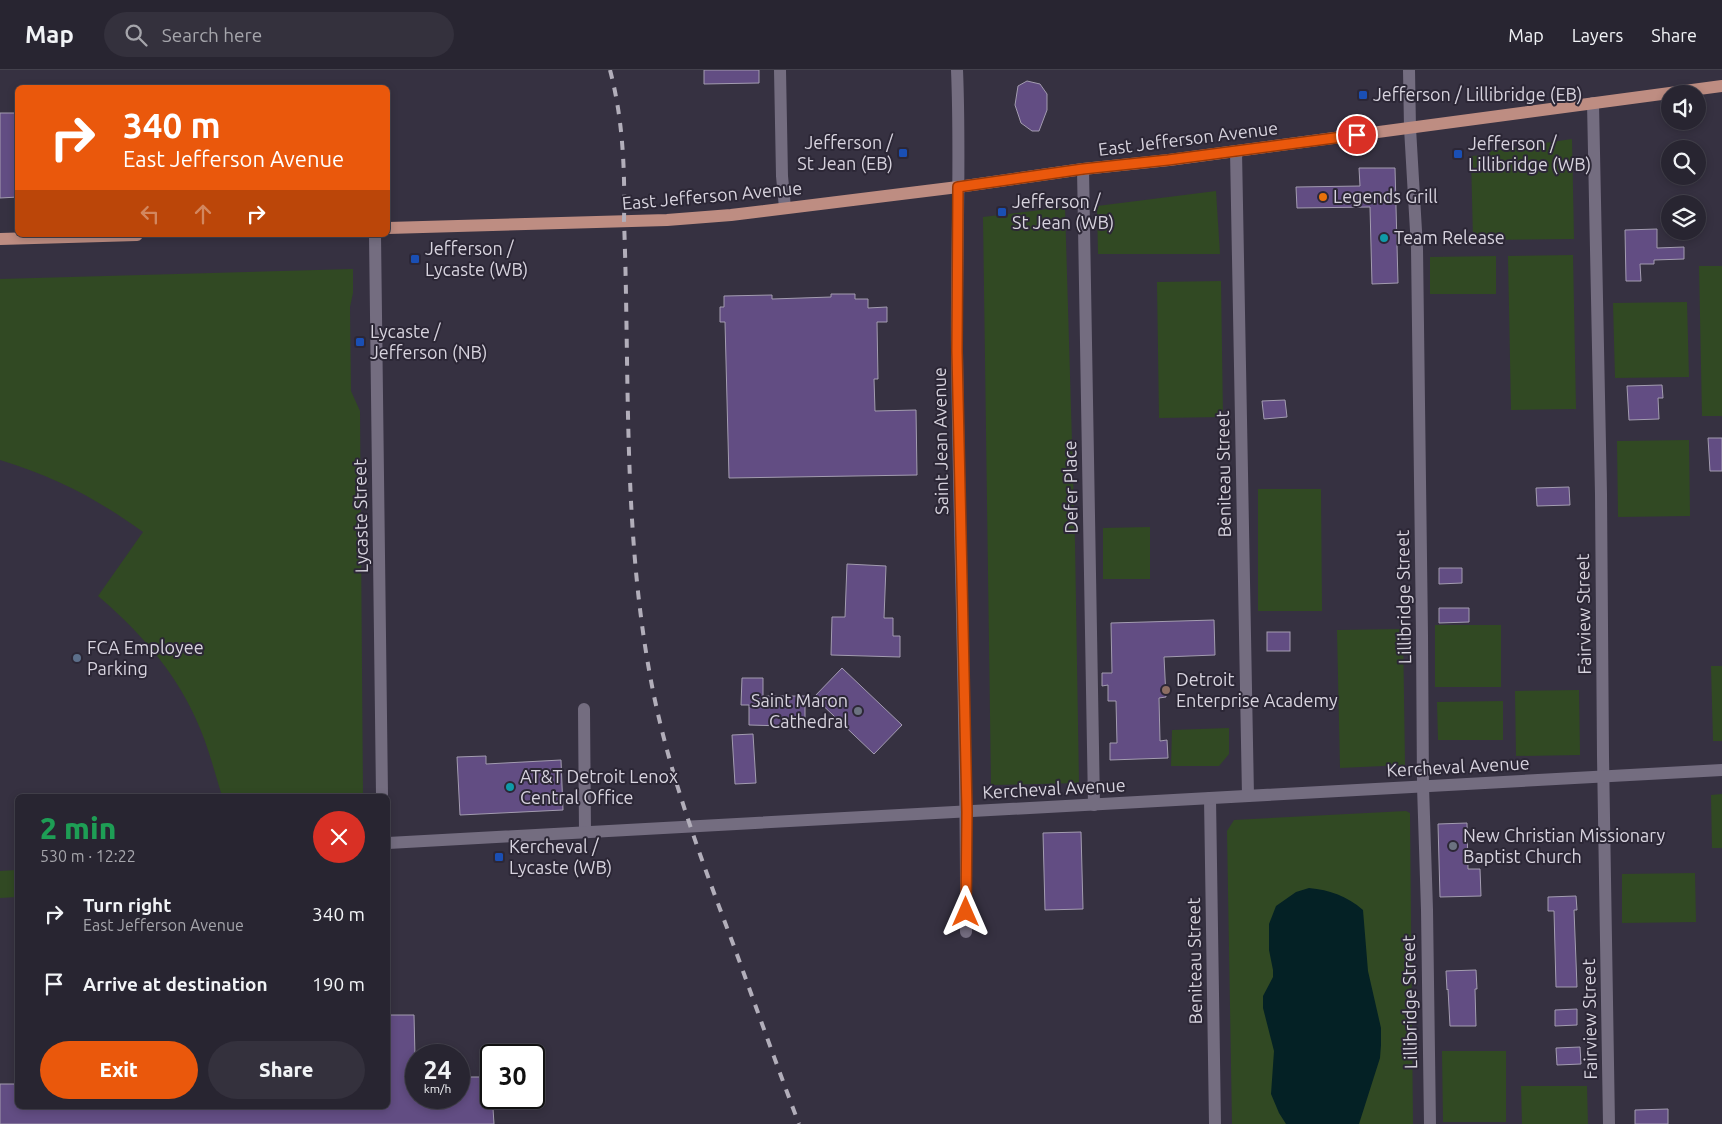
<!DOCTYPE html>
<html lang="en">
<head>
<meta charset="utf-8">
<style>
	body { margin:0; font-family:Ubuntu,sans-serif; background:#34313d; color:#f1f3f6; height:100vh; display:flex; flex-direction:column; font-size:19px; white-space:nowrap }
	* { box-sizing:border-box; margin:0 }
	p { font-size:16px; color:#a5a5ab }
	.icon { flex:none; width:28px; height:28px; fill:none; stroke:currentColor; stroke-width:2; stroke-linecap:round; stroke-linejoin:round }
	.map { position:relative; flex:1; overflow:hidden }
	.details { position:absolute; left:15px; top:724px; width:375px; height:315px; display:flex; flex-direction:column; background:#282531; border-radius:8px; box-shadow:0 2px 8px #0003,0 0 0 1px #44424d }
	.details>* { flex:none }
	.guide { position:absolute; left:15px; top:15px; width:375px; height:152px; border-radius:8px; box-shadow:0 2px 8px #0003,0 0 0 1px #44424d; background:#ea580c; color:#fff; overflow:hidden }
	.fabs { position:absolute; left:1661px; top:15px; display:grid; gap:10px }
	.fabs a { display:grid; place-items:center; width:45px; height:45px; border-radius:50%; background:#282531; box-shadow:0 2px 8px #0003,0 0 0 1px #44424d; font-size:25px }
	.speed { position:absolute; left:405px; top:974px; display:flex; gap:10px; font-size:25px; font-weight:700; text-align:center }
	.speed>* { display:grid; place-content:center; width:65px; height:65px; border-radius:50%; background:#282531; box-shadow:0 2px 8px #0003,0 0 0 1px #44424d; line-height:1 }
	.speed small { font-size:12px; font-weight:400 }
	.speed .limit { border:2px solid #111; border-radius:8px; background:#fff; color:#111 }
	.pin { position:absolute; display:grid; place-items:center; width:42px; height:42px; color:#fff; margin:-21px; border:2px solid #fff; border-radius:50%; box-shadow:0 1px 5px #0007 }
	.me { position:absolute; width:55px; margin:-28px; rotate:0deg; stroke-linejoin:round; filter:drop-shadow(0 0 4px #0008) }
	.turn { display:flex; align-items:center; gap:18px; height:105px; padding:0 25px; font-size:22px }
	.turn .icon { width:65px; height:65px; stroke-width:2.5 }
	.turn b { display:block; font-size:35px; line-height:42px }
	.lanes { display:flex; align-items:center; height:48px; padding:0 25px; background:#0003; justify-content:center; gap:25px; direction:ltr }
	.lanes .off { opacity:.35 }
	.round { display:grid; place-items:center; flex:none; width:52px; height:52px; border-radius:26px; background:#34313d }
	.headline { display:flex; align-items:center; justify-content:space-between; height:85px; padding:0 25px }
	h1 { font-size:30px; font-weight:800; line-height:38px; color:#1e9e55 }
	.cta { display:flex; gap:10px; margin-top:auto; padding:10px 25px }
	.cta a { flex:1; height:58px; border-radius:30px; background:#ea580c; color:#fff; font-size:20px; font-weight:800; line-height:58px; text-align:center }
	.cta a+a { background:#34313d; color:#f1f3f6 }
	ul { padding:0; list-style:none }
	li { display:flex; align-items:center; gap:15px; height:70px; padding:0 25px }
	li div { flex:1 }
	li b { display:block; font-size:19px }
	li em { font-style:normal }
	header { display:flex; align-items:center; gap:30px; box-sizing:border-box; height:70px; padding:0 25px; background:#282531; border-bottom:1px solid #44424d }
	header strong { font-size:24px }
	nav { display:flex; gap:28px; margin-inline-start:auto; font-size:18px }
	.search { width:350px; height:45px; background:#34313d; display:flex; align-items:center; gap:12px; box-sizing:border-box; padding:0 18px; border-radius:28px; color:#a5a5ab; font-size:19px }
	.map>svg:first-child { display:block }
	.green { fill:#314923 }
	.water { fill:#042125 }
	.building { fill:#624d83; stroke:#a39cb0 }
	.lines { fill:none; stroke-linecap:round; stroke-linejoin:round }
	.minor { stroke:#746d80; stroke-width:12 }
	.major { stroke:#be8d82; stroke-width:12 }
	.rail { stroke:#b2aeba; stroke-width:4; stroke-dasharray:9 9; stroke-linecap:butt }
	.route-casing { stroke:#983908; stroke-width:12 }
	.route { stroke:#ea580c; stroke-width:9 }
	.transit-dot { fill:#1a4fb4; stroke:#2c2736; stroke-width:2 }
	.food-dot { fill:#e8710a; stroke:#2c2736; stroke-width:2 }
	.culture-dot { fill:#0f9aa8; stroke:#2c2736; stroke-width:2 }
	.service-dot { fill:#5c6f8a; stroke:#2c2736; stroke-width:2 }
	.education-dot { fill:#8d6e63; stroke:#2c2736; stroke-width:2 }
	.worship-dot { fill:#6b7280; stroke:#2c2736; stroke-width:2 }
	.labels { text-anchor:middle; stroke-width:4; stroke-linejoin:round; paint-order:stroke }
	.poi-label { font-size:18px; fill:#d7d3de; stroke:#2c2736; text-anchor:start }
	.street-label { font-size:18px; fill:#d7d3de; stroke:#2c2736 }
</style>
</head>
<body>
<header>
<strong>Map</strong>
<div class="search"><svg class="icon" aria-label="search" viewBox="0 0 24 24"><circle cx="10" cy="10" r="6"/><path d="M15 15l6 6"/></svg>Search here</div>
<nav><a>Map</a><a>Layers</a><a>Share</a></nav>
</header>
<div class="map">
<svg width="1722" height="1054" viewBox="0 0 1722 1054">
	<rect width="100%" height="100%" fill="#363141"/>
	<g class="green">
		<polygon points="1572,69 1574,169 1473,170 1471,86 1488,85 1491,81"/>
		<polygon points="1216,121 1220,184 1098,184 1097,136"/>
		<polygon points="1065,137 1075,473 1079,713 991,715 983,147"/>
		<polygon points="1573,185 1576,339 1511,340 1508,186"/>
		<polygon points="1496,186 1496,224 1430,224 1430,187"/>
		<polygon points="1699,196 1722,196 1722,346 1702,346"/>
		<path d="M 353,199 L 353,223 L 350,237 L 351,321 L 360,341 L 363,726 L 222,726 C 214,700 207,672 195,647 C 174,600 137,559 98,526 L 143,462 C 96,428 55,407 0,390 L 0,209 Z"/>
		<polygon points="1221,211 1223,347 1159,348 1157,212"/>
		<polygon points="1687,232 1689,307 1615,308 1613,233"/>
		<polygon points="1689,370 1690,446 1618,447 1617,371"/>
		<polygon points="1258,419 1321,419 1322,541 1258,541"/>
		<polygon points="1150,457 1150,509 1103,509 1103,458"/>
		<rect x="1435" y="555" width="66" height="62"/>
		<polygon points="1403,559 1405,695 1340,698 1337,560"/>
		<polygon points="1711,596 1722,596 1722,671 1713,671"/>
		<polygon points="1579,620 1580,685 1516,686 1515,621"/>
		<polygon points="1503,631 1503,670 1438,670 1437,632"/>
		<polygon points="1229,658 1229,684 1219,696 1171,696 1172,660"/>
		<polygon points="1722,724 1722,778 1712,778 1711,725"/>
		<polygon points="1406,741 1410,743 1413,1054 1232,1054 1227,761 1234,750"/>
		<polygon points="17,800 17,827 0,828 0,801"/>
		<polygon points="1695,803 1696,852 1622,853 1622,804"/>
		<polygon points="1442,981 1506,981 1506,1052 1443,1052"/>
		<polygon points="1587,1016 1588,1054 1522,1054 1521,1016"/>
	</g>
	<path class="water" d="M 1309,818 C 1330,820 1347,826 1363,840 L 1368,901 L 1381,958 L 1381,975 L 1380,988 L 1359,1054 L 1286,1054 L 1279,1043 L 1271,1024 L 1274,981 L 1263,938 L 1263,926 L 1273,907 L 1273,900 L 1269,880 L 1269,854 L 1276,836 L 1296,822 Z"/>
	<g class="building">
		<polygon points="704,0 759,0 759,13 704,14"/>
		<polygon points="1027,11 1040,14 1047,24 1047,40 1039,61 1032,61 1021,53 1015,35 1018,16"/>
		<polygon points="0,43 18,43 18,127 0,128"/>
		<polygon points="1359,98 1395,98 1398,213 1372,214 1370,137 1297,138 1296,117 1360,116"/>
		<polygon points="1657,159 1657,178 1684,177 1684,189 1654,190 1654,194 1640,194 1641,211 1626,211 1625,160"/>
		<polygon points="831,224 855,224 855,229 868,229 868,238 887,237 887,252 877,252 878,309 874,309 875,341 916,340 917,405 729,408 725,252 720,252 720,237 724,237 724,226 772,225 772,229 831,227"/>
		<polygon points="1662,315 1663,328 1658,328 1659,349 1629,350 1627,316"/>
		<polygon points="1285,330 1287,347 1264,349 1262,331"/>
		<polygon points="1708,368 1722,368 1722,401 1710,401"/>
		<polygon points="1569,417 1570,435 1537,436 1536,418"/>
		<polygon points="847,494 886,496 884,548 893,548 893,566 900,566 900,587 831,585 832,547 845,547"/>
		<polygon points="1439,498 1462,498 1462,513 1439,514"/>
		<polygon points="1439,538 1469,538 1469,552 1439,553"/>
		<polygon points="1214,550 1215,585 1164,587 1166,627 1159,628 1160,671 1167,670 1168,688 1110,690 1110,673 1117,673 1116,631 1108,631 1108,615 1102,616 1102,603 1112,603 1111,553"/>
		<rect x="1267" y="562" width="23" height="19"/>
		<polygon points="842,598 902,655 874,684 814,627"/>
		<polygon points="742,608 763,608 763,626 805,626 805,650 784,650 784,656 749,655 749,635 741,635"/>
		<polygon points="753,664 756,713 735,714 732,665"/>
		<polygon points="486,686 486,694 561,690 563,740 460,745 457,687"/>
		<polygon points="1467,753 1468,799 1480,799 1481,826 1440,827 1438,754"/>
		<polygon points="1081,762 1083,839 1045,840 1043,763"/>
		<polygon points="1576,826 1577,840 1574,840 1577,917 1556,917 1554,841 1548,841 1548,827"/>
		<polygon points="1476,900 1477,919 1475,919 1476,956 1450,956 1448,919 1447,920 1446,901"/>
		<polygon points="1577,939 1577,955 1555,956 1555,940"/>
		<polygon points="388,945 414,945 416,1028 459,1028 459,1007 491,1007 494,1054 0,1054 0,1014 18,1014 18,1036 388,1036"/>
		<polygon points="1580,977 1581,994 1557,995 1556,978"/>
		<polygon points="1668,1039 1668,1054 1635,1054 1635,1040"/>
	</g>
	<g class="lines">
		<g class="minor">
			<polyline points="780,0 782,106 785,138"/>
			<path d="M 957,0 C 961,94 956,188 957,281 C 959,475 967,668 966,862"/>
			<polyline points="1409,0 1410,58 1417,178 1422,565 1423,716 1427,840 1430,1054"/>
			<polyline points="1593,33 1601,424 1603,686 1609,1054"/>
			<polyline points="1236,81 1248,726"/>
			<polyline points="1083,99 1094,735"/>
			<polyline points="375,165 382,726"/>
			<polyline points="584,639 585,762"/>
			<polyline points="1210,728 1215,1054"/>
			<polyline points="388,773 1722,700"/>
		</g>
		<g class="major">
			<polyline points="388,158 667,150 731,145 958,117 1083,99 1169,90 1722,16"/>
			<polyline points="0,169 137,165"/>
		</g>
		<path class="rail" d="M 610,0 C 623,49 625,100 624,151 C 630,308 622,466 653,621 C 671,710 703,794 735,879 C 756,937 777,996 799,1054"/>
	</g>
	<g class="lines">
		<defs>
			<polyline id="route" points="966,842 967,742 957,281 958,117 1083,99 1168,90 1357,65"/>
		</defs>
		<use href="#route" class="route-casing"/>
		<use href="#route" class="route"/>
	</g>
	<g class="transit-dot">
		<rect x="1358" y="20" width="10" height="10" rx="2.5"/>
		<rect x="898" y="78" width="10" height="10" rx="2.5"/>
		<rect x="1453" y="79" width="10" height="10" rx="2.5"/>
		<rect x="997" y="137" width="10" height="10" rx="2.5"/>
		<rect x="410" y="184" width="10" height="10" rx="2.5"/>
		<rect x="355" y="267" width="10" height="10" rx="2.5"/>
		<rect x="494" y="782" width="10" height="10" rx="2.5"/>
	</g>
	<circle class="food-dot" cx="1323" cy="127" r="5"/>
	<g class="culture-dot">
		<circle cx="1384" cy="168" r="5"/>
		<circle cx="510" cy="717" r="5"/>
	</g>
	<circle class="service-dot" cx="77" cy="588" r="5"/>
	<circle class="education-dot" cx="1166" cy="620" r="5"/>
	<g class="worship-dot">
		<circle cx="858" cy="641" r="5"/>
		<circle cx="1453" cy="776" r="5"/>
	</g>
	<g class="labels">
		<g class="poi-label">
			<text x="1373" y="31">Jefferson / Lillibridge (EB)</text>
			<text x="893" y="79" text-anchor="end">Jefferson /<tspan x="893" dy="21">St Jean (EB)</tspan></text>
			<text x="1468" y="80">Jefferson /<tspan x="1468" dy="21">Lillibridge (WB)</tspan></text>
			<text x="1333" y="133">Legends Grill</text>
			<text x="1012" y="138">Jefferson /<tspan x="1012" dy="21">St Jean (WB)</tspan></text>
			<text x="1394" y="174">Team Release</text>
			<text x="425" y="185">Jefferson /<tspan x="425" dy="21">Lycaste (WB)</tspan></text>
			<text x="370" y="268">Lycaste /<tspan x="370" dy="21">Jefferson (NB)</tspan></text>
			<text x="87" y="584">FCA Employee<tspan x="87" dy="21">Parking</tspan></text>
			<text x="1176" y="616">Detroit<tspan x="1176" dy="21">Enterprise Academy</tspan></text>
			<text x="848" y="637" text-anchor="end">Saint Maron<tspan x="848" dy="21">Cathedral</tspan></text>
			<text x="520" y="713">AT&amp;T Detroit Lenox<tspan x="520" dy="21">Central Office</tspan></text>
			<text x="1463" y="772">New Christian Missionary<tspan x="1463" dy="21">Baptist Church</tspan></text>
			<text x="509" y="783">Kercheval /<tspan x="509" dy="21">Lycaste (WB)</tspan></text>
		</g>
		<g class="street-label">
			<text transform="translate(1188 69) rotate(-7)" y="6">East Jefferson Avenue</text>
			<text transform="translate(712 126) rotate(-5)" y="6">East Jefferson Avenue</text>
			<text transform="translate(941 371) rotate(-91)" y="6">Saint Jean Avenue</text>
			<text transform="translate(1224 404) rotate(-91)" y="6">Beniteau Street</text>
			<text transform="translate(1071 417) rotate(-91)" y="6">Defer Place</text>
			<text transform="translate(361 446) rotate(-91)" y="6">Lycaste Street</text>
			<text transform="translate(1404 527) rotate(-91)" y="6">Lillibridge Street</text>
			<text transform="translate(1584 544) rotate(-91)" y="6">Fairview Street</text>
			<text transform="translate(1458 697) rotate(-3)" y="6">Kercheval Avenue</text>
			<text transform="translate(1054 719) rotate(-3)" y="6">Kercheval Avenue</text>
			<text transform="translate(1195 891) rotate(-91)" y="6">Beniteau Street</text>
			<text transform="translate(1410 932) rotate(-91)" y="6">Lillibridge Street</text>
			<text transform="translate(1590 949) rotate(-91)" y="6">Fairview Street</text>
		</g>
	</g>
</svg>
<div class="fabs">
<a><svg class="icon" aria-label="sound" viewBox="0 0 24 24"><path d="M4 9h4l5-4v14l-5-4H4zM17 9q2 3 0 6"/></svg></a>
<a><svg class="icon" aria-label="search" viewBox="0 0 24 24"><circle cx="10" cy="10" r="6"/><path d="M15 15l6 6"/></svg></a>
<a><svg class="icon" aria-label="layers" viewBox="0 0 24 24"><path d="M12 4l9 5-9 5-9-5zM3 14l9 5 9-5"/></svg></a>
</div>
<div class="speed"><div>24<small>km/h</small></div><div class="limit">30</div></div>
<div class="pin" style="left:1357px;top:65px;background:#d93025"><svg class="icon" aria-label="arrive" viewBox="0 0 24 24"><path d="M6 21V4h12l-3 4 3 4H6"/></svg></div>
<svg class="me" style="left:966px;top:842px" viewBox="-20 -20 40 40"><path d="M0-17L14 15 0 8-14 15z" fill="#ea580c" stroke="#fff" stroke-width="4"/></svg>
<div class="guide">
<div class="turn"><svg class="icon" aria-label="right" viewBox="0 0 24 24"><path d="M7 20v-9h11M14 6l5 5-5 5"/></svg><div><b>340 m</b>East Jefferson Avenue</div></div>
<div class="lanes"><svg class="icon off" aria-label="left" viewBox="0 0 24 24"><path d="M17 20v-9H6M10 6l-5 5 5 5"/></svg><svg class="icon off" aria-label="ahead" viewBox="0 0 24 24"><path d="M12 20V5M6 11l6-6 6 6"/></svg><svg class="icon" aria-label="right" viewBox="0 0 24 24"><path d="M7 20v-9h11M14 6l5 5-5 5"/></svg></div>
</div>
<section class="details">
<div class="headline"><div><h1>2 min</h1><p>530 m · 12:22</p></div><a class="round" style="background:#d93025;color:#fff"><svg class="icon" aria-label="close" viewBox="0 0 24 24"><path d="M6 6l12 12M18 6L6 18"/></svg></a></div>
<ul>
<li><svg class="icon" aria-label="right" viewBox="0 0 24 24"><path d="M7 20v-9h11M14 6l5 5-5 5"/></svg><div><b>Turn right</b><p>East Jefferson Avenue</p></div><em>340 m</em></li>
<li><svg class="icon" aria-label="arrive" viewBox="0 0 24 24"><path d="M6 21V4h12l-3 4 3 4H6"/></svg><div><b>Arrive at destination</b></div><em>190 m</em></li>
</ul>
<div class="cta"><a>Exit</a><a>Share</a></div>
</section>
</div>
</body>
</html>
